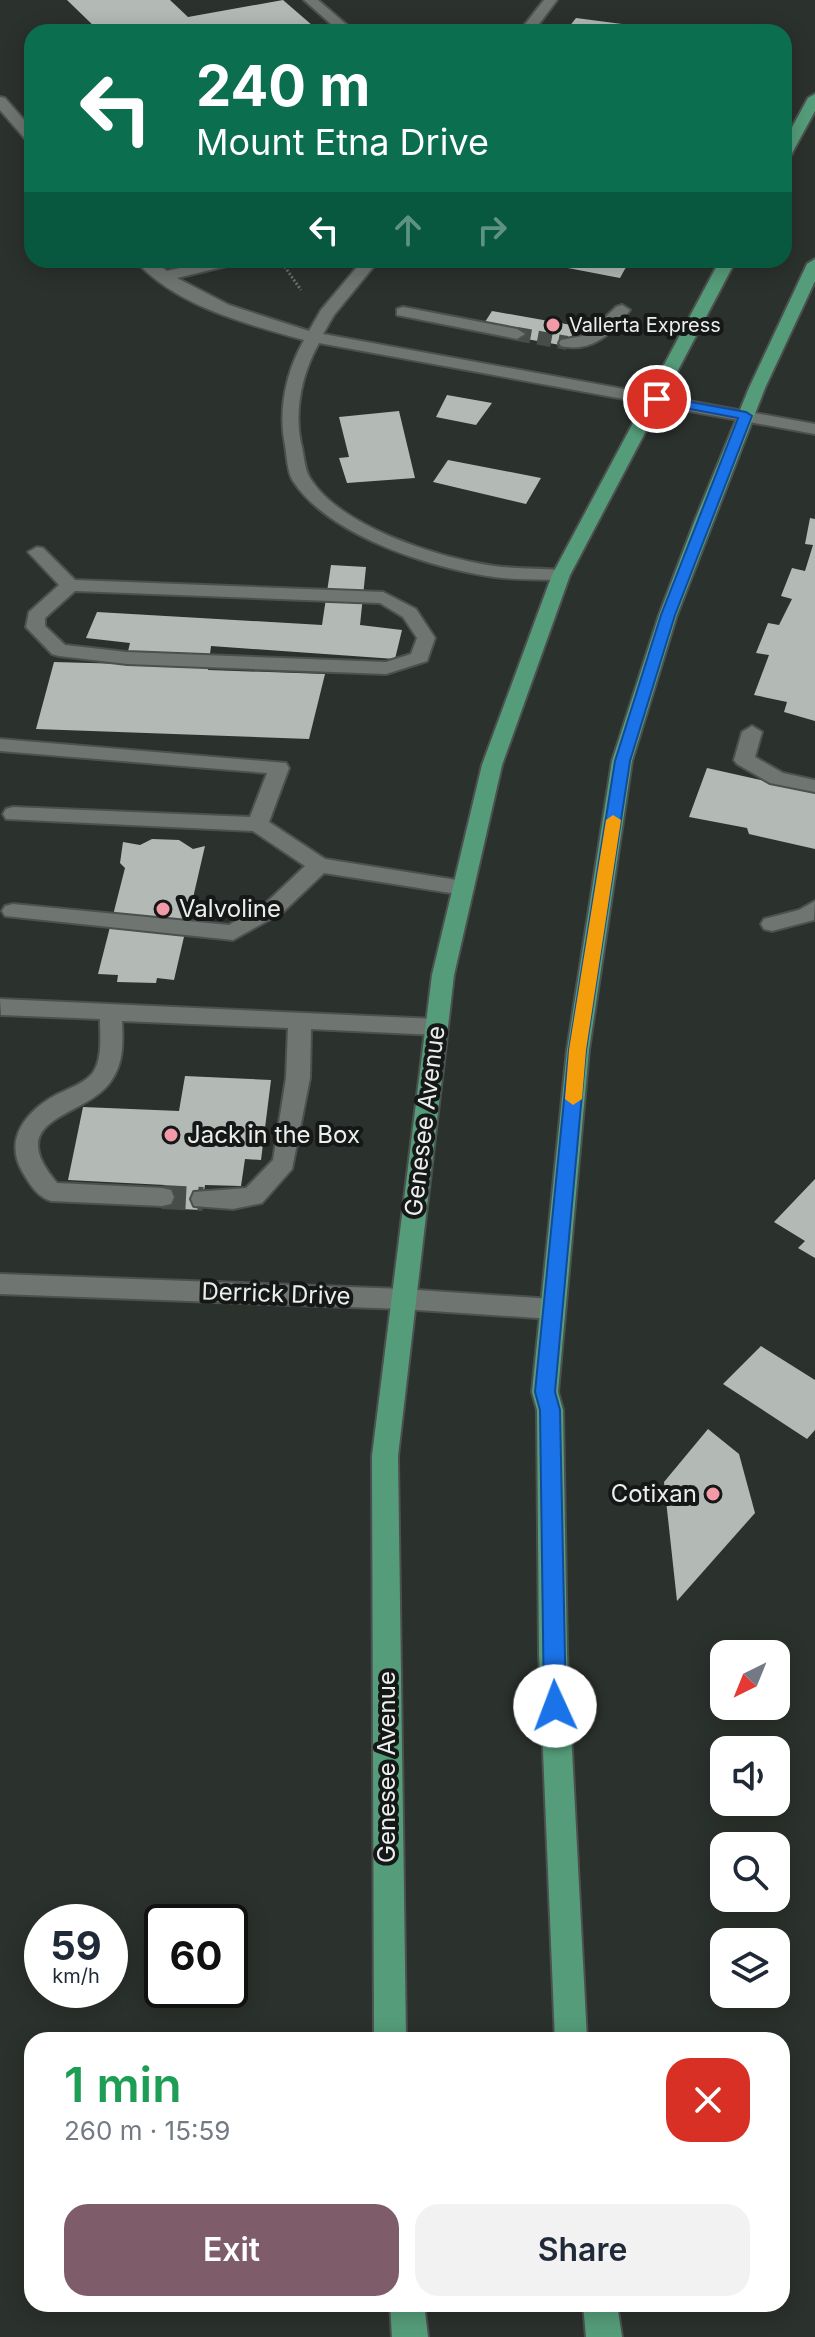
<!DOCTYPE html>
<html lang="en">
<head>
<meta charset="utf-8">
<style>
	body { margin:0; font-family:Inter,sans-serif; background:#f2f2f3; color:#1f2937; height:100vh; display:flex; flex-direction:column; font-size:30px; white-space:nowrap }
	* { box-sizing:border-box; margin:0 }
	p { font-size:26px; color:#747a83 }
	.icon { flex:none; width:44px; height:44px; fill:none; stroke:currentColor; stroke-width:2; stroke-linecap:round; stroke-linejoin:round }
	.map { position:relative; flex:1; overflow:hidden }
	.side { position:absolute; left:24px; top:2032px; width:766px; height:280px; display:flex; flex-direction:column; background:#fff; border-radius:24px; box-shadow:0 4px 20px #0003 }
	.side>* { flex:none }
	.hud { position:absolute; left:24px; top:24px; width:768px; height:244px; border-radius:24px; box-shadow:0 4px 20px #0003; background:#0b6e4f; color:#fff; overflow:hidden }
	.needle { width:52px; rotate:223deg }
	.controls { position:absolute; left:710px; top:1640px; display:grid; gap:16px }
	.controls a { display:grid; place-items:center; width:80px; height:80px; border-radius:16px; background:#fff; box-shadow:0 4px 20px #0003; font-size:40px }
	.speed { position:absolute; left:24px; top:1904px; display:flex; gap:16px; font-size:40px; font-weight:700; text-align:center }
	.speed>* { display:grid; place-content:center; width:104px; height:104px; border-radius:50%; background:#fff; box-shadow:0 4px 20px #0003; line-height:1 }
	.speed small { font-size:20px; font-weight:400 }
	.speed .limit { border:4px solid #111; border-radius:12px; background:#fff; color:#111 }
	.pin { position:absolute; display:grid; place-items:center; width:68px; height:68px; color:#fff; margin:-34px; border:4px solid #fff; border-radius:50%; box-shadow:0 2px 8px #0007 }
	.me { position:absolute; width:88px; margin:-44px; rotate:358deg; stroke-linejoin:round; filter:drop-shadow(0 0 6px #0008) }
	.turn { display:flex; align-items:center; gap:28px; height:168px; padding:0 40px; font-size:36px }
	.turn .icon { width:104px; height:104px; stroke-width:2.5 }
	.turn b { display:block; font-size:56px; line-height:68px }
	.lanes { display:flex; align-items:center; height:76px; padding:0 40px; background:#0003; justify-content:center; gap:40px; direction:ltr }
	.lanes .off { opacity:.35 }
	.round { display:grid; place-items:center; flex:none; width:84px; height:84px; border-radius:24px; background:#f2f2f3 }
	.headline { display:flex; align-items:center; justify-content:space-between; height:136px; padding:0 40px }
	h1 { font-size:48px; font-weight:600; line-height:60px; color:#1e9e55 }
	.button { display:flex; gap:16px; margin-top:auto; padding:16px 40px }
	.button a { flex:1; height:92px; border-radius:24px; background:#7e5c6a; color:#fff; font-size:32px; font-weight:600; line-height:92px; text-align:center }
	.button a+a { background:#f2f2f3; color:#1f2937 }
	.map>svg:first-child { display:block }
	.building { fill:#b3bab6 }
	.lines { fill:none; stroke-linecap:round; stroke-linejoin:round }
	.minor-tunnel-far1 { stroke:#484d4a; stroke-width:14; stroke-dasharray:14 7; stroke-linecap:butt }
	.minor-tunnel { stroke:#484d4a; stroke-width:24; stroke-dasharray:24 12; stroke-linecap:butt }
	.minor-casing { stroke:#4c504e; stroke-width:4 }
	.major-casing { stroke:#4c504e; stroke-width:4 }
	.path { stroke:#6a706c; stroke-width:3; stroke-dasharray:2 2; stroke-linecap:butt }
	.minor { fill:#6f7571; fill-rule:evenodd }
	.major { fill:#559d7a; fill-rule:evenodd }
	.route { fill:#1a73e8; stroke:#114b97; stroke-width:2 }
	.slow { fill:#f59e0b }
	.poi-dot { fill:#f39aa9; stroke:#151816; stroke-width:3 }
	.labels { text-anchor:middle; stroke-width:8; stroke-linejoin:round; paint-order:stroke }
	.far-poi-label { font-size:20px; fill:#eaeeec; stroke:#151816; text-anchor:start }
	.poi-label { font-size:24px; fill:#eaeeec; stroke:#151816; text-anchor:start }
	.street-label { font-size:24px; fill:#eaeeec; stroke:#151816 }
</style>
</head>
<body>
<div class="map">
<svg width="815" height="2337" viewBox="0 0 815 2337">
	<rect width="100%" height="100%" fill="#2b312d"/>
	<g class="building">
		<polygon points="67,0 170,0 188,17 283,0 320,32 100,32"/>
		<polygon points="576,18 668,30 667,32 565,32"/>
		<polygon points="526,260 630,260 620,278"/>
		<polygon points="492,311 577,326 566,346 515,337 520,328 485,322"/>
		<polygon points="447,395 492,403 476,425 436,417"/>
		<polygon points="399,411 415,478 347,483 339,458 349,457 339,417"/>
		<polygon points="448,460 541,478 526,504 433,482"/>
		<polygon points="810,518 815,519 815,721 784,712 787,702 754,695 769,655 756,653 768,623 779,625 792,599 781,596 792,568 805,571 813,545 805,544"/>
		<polygon points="331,565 366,567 360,625 402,630 395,659 211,646 208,670 325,674 309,739 36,729 54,662 125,664 130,643 86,638 97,612 322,625"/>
		<polygon points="707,768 815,792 815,849 749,834 747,828 689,817"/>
		<polygon points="152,839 179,840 193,849 205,846 174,980 157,978 156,983 117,982 118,975 98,974 125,868 120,863 123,842 140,845"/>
		<polygon points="185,1076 271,1080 261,1160 245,1159 241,1186 205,1185 201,1210 161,1208 165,1185 68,1180 83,1107 179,1111"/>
		<polygon points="815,1179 815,1258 798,1248 805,1241 774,1222"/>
		<polygon points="761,1346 815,1380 815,1430 807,1439 723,1384"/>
		<polygon points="708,1429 739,1454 755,1513 677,1601 664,1482"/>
	</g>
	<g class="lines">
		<polyline class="minor-tunnel-far1" points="517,334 567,343"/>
		<polyline class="minor-tunnel" points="162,1197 203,1199"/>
		<defs>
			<g id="minor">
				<polygon points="304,0 318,0 355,32 340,32"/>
				<polygon points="544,0 557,0 533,32 519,32"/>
				<polygon points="0,97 5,98 32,129 32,142 27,141 0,110"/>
				<path d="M 135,260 L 152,260 L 167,271 L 215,260 L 242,260 L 239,263 L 177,278 L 229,305 L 309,331 L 321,310 L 363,260 L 379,260 L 334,315 L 323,334 L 815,424 L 815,434 L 319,343 C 302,373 294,410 301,443 C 304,453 304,469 310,478 C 340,527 439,558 494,566 C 516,569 539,568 561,570 L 570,575 L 561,580 C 539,579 516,580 494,577 C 431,568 329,536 293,481 C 287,472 287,456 285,445 C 278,409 286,372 304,340 C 247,324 175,306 135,260 Z"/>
				<path d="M 622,305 L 630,310 C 613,333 592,353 561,346 L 559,343 L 561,340 L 587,335 L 616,307 Z"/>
				<polygon points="403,307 517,329 525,334 517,339 397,315 397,309"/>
				<path d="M 37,547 L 43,548 L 75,580 L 383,592 L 416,609 L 435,638 L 427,661 L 386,674 L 127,664 L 59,656 L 52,654 L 26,627 L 29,612 L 59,585 L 28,552 ZM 75,591 L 380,603 L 403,617 L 417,638 L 411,654 L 386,662 L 127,652 L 65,645 L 45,626 L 45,618 Z"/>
				<polygon points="752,726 762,732 755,757 783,773 815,780 815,792 770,783 737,764 734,760 742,732"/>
				<polygon points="0,739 286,763 289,768 269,822 325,859 463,881 471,883 474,888 471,893 463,895 324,873 283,912 233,940 5,916 2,911 5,906 13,904 229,925 267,902 305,866 253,831 6,819 3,814 6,809 13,807 250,817 267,773 0,751"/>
				<polygon points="815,901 814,920 772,931 764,929 761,924 764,919 799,910"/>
				<path d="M 0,999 L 436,1019 L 444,1021 L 447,1027 L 444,1033 L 436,1035 L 311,1029 L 310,1078 L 292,1169 L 262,1203 L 233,1209 L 194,1206 L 191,1199 L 194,1192 L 246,1188 L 273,1160 L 286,1078 L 288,1028 L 122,1021 C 123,1041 124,1063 111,1081 C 87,1118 0,1116 57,1183 L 162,1188 L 171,1190 L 174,1197 L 171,1204 L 162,1206 L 51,1201 C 37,1197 29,1183 22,1171 C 4,1139 26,1112 54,1096 C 67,1089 82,1085 92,1074 C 103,1060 100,1036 100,1019 L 1,1015 Z"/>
				<polygon points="0,1274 403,1289 552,1299 561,1302 565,1309 561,1316 552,1319 403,1309 0,1294"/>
			</g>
			<g id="major">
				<polygon points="815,94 815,111 791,155 784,159 784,142 808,98"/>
				<polygon points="815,259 815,281 765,388 677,615 632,761 589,1050 558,1392 563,1410 567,1654 587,2040 555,2040 539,1654 537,1410 532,1392 567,1050 612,761 659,615 695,520 749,388 807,264"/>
				<polygon points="720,260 736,260 570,575 502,765 454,975 398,1456 406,2040 374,2040 372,1456 432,975 482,765 552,575"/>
				<polygon points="390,2304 424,2304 428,2337 392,2337"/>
				<polygon points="583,2304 617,2304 622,2337 586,2337"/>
			</g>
		</defs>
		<use href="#minor" class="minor-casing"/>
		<use href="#major" class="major-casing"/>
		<polyline class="path" points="280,260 301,290"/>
		<use href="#minor" class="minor"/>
		<use href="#major" class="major"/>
	</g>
	<polygon class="route" points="657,396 746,412 752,416 675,615 630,761 586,1050 555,1392 560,1410 566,1706 563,1713 555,1716 547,1713 544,1706 540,1410 535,1392 569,1050 615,761 661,615 738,418 653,402 651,399"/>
	<polygon class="slow" points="613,815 621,820 586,1050 582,1099 573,1105 565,1099 569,1050 606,820"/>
	<g class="poi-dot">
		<circle cx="553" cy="325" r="8"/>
		<circle cx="163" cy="909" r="8"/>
		<circle cx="171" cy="1135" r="8"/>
		<circle cx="713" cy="1494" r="8"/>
	</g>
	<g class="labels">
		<g class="far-poi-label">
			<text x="569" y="332">Vallerta Express</text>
		</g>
		<g class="poi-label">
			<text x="179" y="917">Valvoline</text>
			<text x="187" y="1143">Jack in the Box</text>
			<text x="697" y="1502" text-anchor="end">Cotixan</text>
		</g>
		<g class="street-label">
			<text transform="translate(425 1121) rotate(-83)" y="8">Genesee Avenue</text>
			<text transform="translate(276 1294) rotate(2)" y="8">Derrick Drive</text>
			<text transform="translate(387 1767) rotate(-90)" y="8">Genesee Avenue</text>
		</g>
	</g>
</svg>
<div class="controls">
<a><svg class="needle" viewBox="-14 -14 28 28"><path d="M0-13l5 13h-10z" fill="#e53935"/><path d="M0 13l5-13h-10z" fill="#747a83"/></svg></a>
<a><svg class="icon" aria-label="sound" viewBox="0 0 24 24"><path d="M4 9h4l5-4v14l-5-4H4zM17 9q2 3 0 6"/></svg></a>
<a><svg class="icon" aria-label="search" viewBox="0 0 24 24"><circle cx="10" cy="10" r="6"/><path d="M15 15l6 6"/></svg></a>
<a><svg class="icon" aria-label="layers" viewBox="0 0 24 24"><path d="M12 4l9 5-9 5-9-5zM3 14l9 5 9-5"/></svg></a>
</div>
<div class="speed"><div>59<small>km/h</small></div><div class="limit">60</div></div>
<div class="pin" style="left:657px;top:399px;background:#d93025"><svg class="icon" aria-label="arrive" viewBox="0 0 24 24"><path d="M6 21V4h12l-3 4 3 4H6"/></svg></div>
<svg class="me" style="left:555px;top:1706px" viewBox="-20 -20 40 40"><circle r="19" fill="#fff"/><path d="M0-13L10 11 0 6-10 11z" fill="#1a73e8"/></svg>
<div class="hud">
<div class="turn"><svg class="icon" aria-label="left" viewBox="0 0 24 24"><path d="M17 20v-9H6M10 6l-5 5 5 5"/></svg><div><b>240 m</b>Mount Etna Drive</div></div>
<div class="lanes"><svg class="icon" aria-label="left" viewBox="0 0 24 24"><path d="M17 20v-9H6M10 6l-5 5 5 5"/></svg><svg class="icon off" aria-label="ahead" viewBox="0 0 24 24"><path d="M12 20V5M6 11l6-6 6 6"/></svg><svg class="icon off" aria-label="right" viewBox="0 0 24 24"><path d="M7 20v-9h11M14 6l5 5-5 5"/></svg></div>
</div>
<section class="side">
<div class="headline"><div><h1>1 min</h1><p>260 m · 15:59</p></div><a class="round" style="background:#d93025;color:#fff"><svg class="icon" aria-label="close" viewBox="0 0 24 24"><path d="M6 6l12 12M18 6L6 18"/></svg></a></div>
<div class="button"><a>Exit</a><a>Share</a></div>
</section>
</div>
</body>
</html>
